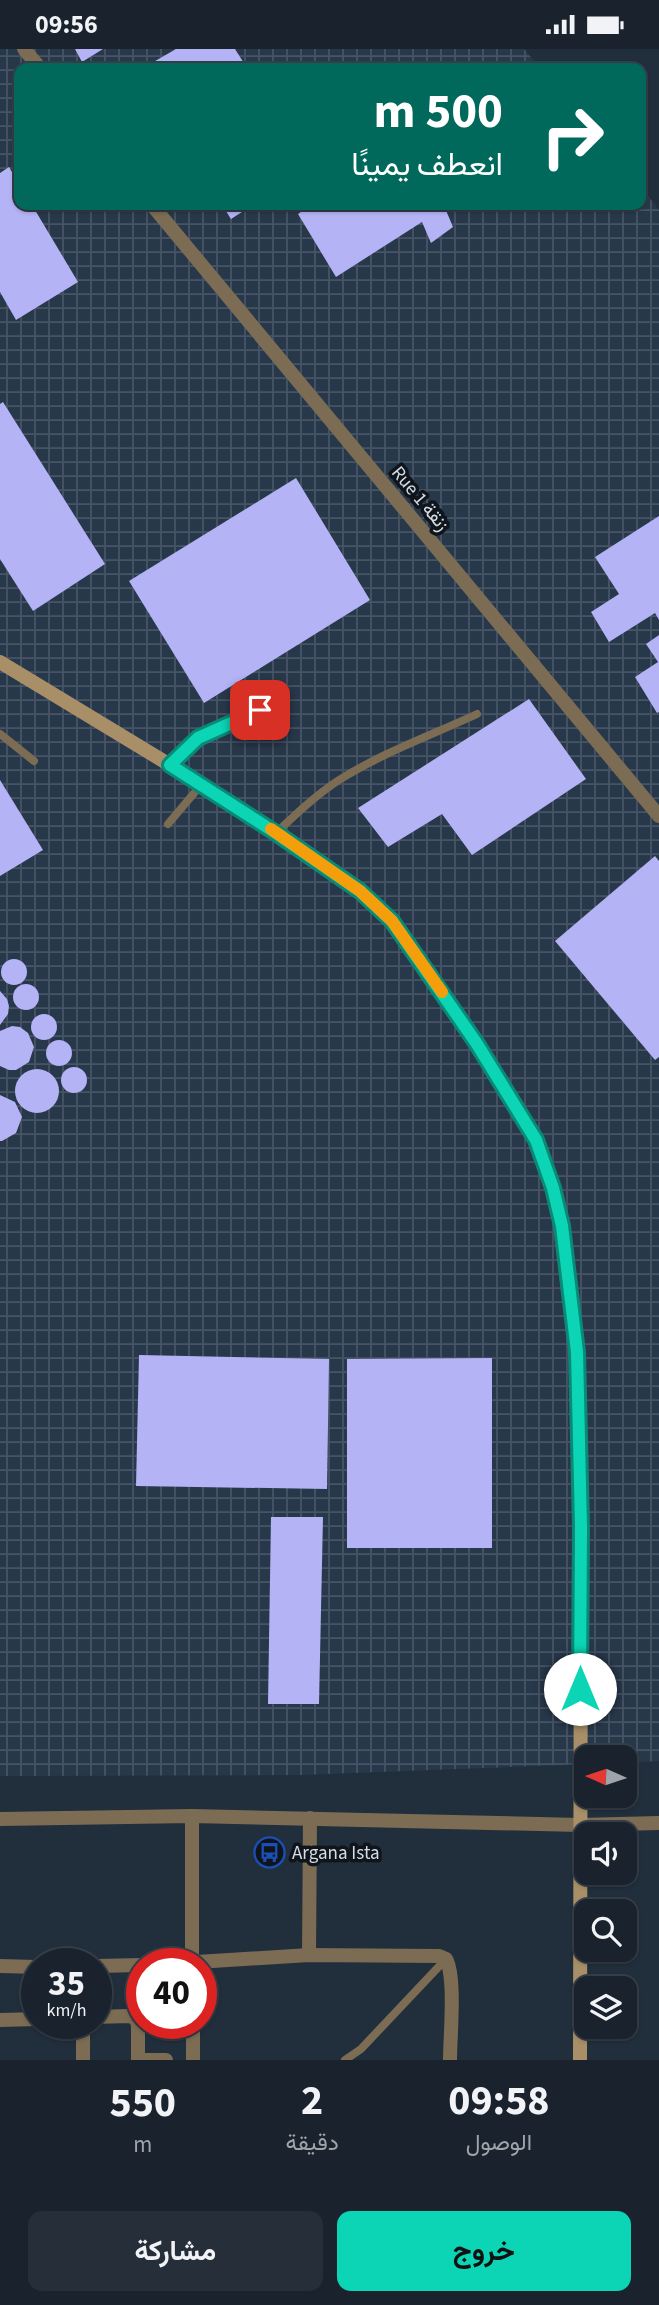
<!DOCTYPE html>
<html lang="ar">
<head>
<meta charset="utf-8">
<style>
	body { margin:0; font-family:"Source Sans 3",Vazirmatn,sans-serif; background:#262f39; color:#f1f3f6; direction:rtl; height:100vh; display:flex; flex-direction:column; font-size:26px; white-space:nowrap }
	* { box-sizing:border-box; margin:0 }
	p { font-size:23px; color:#9fa4aa }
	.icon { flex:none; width:38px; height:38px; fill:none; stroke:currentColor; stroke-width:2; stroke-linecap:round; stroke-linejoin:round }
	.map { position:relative; height:2011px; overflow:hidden; direction:ltr }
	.side { display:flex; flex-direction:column; background:#19222d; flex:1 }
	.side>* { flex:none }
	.top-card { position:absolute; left:14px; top:14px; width:632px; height:147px; border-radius:14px; box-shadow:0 2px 5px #0004,0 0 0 2px #373f49; direction:rtl; background:#00695c; color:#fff; overflow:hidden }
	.needle { width:46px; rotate:273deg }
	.buttons { position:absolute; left:574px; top:1696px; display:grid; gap:14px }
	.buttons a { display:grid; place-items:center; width:63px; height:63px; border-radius:14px; background:#19222d; box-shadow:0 2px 5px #0004,0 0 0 2px #373f49; font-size:35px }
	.speed { position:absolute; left:21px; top:1899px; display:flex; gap:14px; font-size:35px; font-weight:700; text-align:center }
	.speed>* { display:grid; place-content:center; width:91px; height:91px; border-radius:50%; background:#19222d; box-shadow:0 2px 5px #0004,0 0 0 2px #373f49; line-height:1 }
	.speed small { font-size:18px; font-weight:400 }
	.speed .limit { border:10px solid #d22; background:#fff; color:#111 }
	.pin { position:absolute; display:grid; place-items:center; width:60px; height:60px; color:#fff; margin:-30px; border-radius:14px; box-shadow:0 4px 10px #0006 }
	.me { position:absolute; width:77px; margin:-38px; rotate:0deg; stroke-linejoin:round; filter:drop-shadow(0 0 5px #0008) }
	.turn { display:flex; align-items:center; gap:24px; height:147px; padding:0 28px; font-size:32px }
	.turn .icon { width:91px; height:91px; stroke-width:2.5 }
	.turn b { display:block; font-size:49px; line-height:60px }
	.eta { display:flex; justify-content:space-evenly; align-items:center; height:119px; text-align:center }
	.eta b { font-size:42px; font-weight:700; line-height:49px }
	.action { display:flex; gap:14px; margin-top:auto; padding:14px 28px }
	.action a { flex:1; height:80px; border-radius:14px; background:#0cd5b5; color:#111; font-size:28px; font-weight:700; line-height:80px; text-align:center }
	.action a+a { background:#262f39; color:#f1f3f6 }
	.status { display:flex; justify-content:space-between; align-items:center; height:49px; padding:0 35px; background:#19222d; direction:ltr }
	.status svg { height:19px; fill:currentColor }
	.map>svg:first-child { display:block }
	.industrial { fill:url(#industrial-grid) }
	.building { fill:#b4b3f6 }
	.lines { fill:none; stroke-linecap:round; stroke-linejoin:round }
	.lane { stroke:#7c6c53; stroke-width:8 }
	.street { stroke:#7c6c53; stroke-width:14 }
	.secondary { stroke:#a98f67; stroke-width:14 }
	.route-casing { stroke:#088a76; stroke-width:18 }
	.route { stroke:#0cd5b5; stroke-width:12 }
	.slow { stroke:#f59e0b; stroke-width:12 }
	.labels { text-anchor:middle; stroke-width:7; stroke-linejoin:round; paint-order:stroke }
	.street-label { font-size:19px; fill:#d4dde6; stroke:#10151c }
	.poi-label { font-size:19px; fill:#d4dde6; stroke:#10151c; text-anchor:start }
</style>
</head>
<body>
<div class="status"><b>09:56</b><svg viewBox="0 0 49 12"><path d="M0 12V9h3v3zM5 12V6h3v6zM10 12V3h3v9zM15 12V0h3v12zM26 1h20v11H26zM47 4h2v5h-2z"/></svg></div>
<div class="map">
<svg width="659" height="2011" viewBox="0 0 659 2011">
	<defs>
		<pattern id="industrial-grid" width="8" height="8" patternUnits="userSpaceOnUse" patternTransform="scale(1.75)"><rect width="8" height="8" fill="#28384b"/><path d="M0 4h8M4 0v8" fill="none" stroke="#465465"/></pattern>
	</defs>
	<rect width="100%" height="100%" fill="#212e3c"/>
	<polygon class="industrial" points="0,0 524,0 540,19 19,19 19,156 640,156 641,138 659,161 659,1712 625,1714 625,1708 586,1708 586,1715 300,1726 0,1727"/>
	<g class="building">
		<polygon points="75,0 103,0 82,13"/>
		<polygon points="176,0 235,0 247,19 143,19"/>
		<polygon points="9,118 19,135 19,156 32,156 78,233 16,271 0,243 0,124"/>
		<polygon points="222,156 253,156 231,170"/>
		<polygon points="311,156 450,156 445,159 453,178 431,194 422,173 336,228 298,165"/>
		<polygon points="3,353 105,515 33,562 0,510 0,355"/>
		<polygon points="296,429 370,551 204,654 129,532"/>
		<polygon points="659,467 659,571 655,564 609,593 591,563 619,545 595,508"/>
		<polygon points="659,586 659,663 657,664 635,628 658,613 646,595"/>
		<polygon points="529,650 586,730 472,806 442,765 388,798 358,759"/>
		<polygon points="0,731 43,801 0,827"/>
		<polygon points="655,807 659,812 659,1008 655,1011 555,892"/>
		<circle cx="14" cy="923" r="13"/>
		<circle cx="26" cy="948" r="13"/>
		<polygon points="0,942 7,950 9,957 8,965 0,976"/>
		<circle cx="44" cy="978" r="13"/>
		<polygon points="12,977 20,978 28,984 34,998 29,1013 16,1021 9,1021 0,1017 0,982"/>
		<circle cx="59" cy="1004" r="13"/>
		<circle cx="74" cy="1031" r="13"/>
		<circle cx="37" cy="1042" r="22"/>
		<polygon points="0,1046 15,1053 22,1068 16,1084 2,1092 0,1092"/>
		<polygon points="139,1306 329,1310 327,1440 136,1437"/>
		<polygon points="492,1309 492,1499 347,1499 347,1310"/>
		<polygon points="271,1468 323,1468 319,1655 268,1655"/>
	</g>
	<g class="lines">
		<g class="lane">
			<polyline points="0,685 34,712"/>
			<polyline points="170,716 198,689 260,661"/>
			<polyline points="168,775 201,736"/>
			<path d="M 276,784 C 296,765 316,746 339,731 C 382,704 432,686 477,665"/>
			<polyline points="345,2011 361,2000 446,1910"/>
		</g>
		<g class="street">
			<polyline points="24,0 40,19"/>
			<polyline points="152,156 659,767"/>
			<polyline points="192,1767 192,1914"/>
			<polyline points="0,1770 192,1767 580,1776 659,1774"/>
			<polyline points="309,1906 310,1769"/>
			<path d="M 181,1914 L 309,1906 L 439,1907 L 446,1910 C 456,1928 450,1987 450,2011"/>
			<polyline points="0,1917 37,1918"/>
			<polyline points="96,1917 142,1916"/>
			<polyline points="96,1968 128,1967 136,1969 138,1977 138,2011"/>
			<polyline points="32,1970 33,1918"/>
			<polyline points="0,1971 37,1970"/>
			<polyline points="193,1974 193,2011"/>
			<polyline points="83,2011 83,1974"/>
			<polyline points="138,2011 166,2011"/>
		</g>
		<polyline class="secondary" points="0,613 170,716 276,784 360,842 392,872 427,921 477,995 535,1091 553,1139 562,1177 577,1303 581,1478 580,2011"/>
	</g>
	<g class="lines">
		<defs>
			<polyline id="route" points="260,661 198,689 170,716 276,784 360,842 392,872 477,995 536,1091 553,1139 562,1177 577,1303 581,1478 580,1640"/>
		</defs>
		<use href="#route" class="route-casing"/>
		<use href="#route" class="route"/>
		<polyline class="slow" points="271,780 360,842 392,872 442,943"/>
	</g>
	<defs>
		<symbol id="bus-ring" viewBox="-11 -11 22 22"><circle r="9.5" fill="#10151c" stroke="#1a4fb4" stroke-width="1.5"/><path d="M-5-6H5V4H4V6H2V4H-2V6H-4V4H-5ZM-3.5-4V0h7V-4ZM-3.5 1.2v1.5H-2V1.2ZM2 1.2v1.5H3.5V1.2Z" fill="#1a4fb4"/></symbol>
	</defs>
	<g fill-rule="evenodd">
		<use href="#bus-ring" x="252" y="1786" width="35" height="35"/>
	</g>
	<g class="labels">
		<g class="street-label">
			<text transform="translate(421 449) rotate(50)" y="7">Rue 1 زنقة</text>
		</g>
		<g class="poi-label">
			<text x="292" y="1810">Argana Ista</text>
		</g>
	</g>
</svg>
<div class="buttons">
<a><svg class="needle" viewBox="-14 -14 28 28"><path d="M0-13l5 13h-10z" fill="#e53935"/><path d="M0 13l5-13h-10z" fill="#9fa4aa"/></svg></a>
<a><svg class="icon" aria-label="sound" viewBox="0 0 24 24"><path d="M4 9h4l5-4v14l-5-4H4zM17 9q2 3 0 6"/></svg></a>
<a><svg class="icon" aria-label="search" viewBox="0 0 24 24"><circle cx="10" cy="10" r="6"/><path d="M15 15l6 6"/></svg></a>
<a><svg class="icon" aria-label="layers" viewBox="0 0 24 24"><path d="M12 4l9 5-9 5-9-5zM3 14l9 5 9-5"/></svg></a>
</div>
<div class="speed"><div>35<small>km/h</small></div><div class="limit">40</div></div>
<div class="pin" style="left:260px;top:661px;background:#d93025"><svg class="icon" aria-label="arrive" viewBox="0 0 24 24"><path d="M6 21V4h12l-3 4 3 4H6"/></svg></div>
<svg class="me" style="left:580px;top:1640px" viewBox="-20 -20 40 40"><circle r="19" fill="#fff"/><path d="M0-13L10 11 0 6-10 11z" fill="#0cd5b5"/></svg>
<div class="top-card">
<div class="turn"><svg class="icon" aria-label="right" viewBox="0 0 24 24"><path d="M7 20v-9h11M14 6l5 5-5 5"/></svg><div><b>500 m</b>انعطف يمينًا</div></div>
</div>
</div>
<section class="side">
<div class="eta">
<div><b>09:58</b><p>الوصول</p></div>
<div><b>2</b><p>دقيقة</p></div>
<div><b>550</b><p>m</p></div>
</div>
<div class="action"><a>خروج</a><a>مشاركة</a></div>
</section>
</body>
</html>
